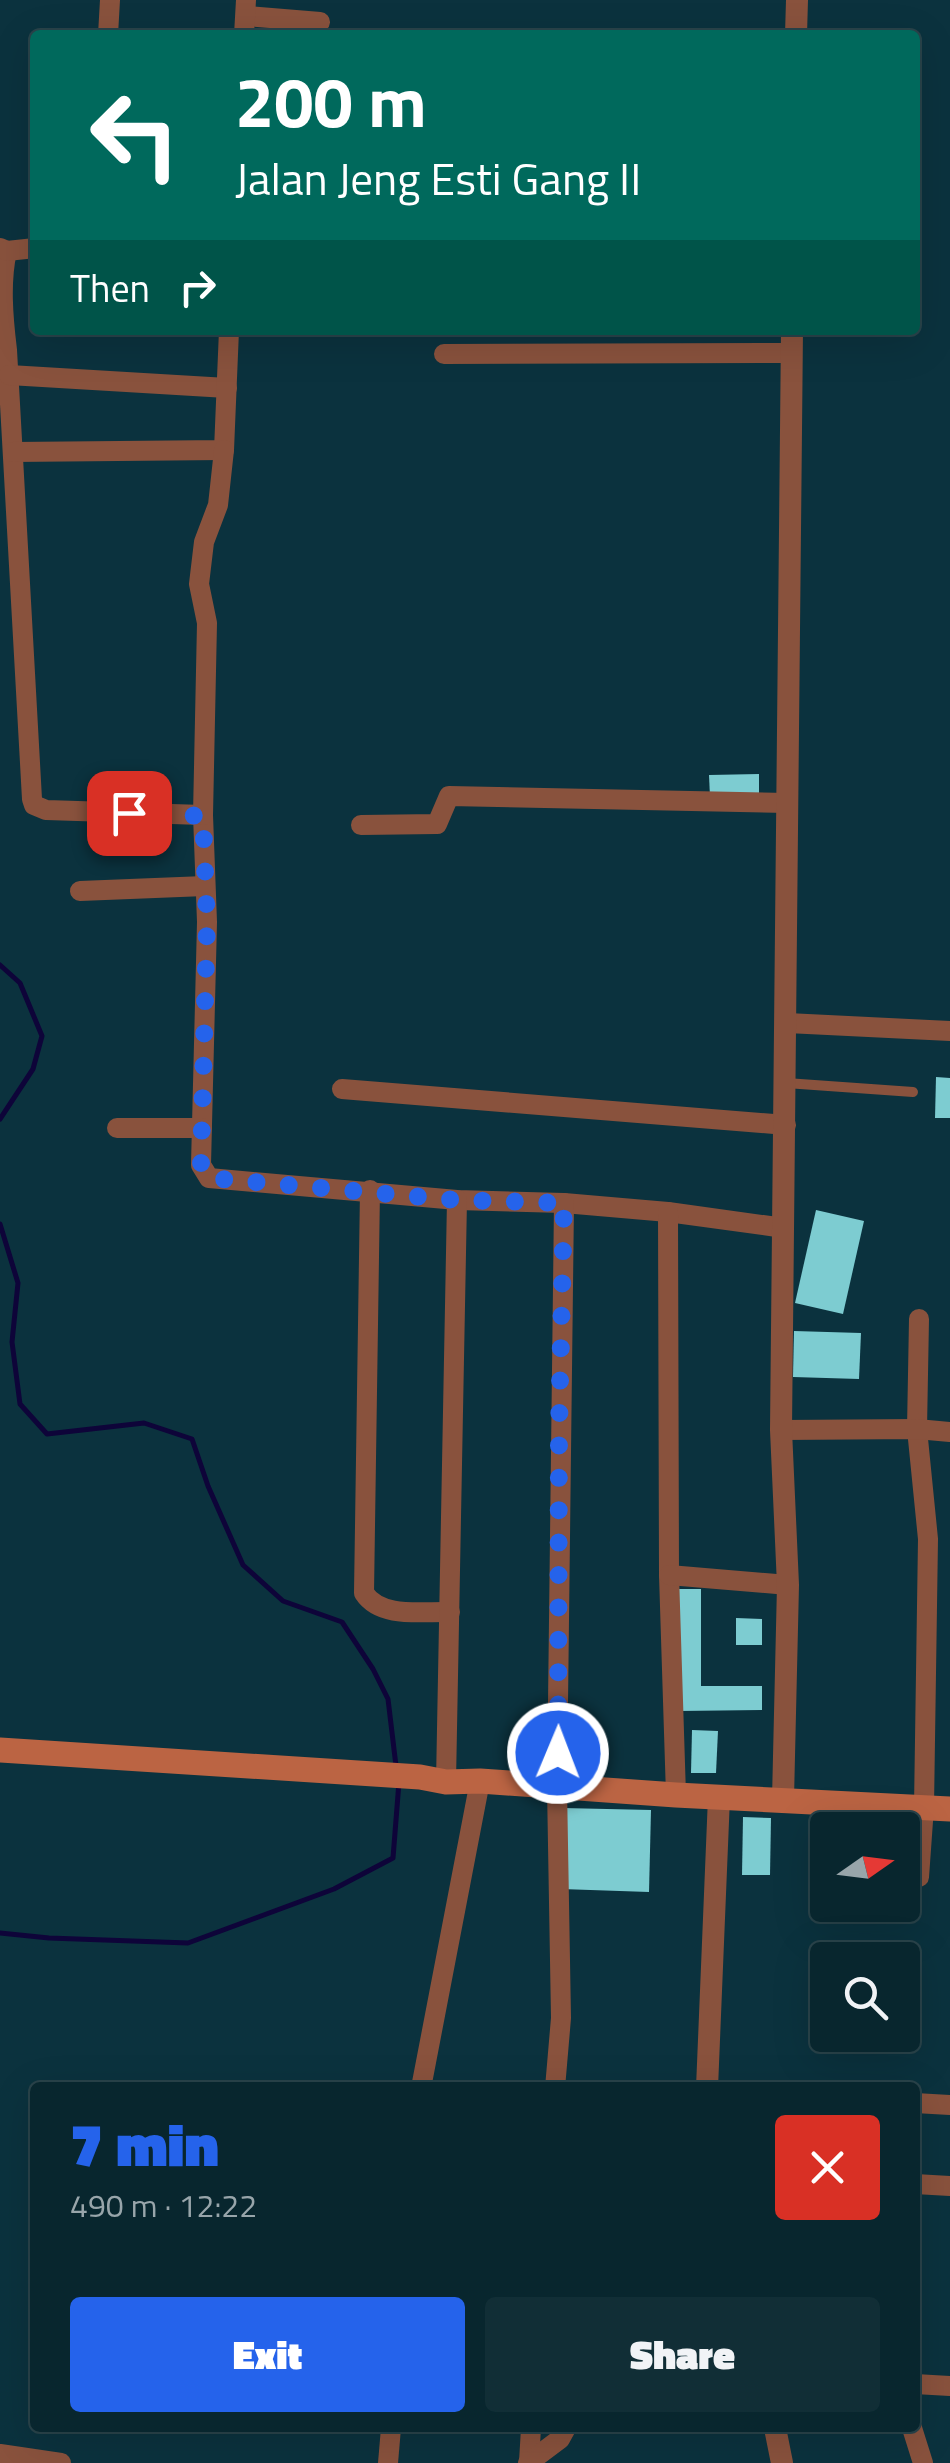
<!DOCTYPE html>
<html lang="en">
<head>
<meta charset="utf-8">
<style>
	body { margin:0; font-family:"Titillium Web",sans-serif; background:#112e36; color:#f1f3f6; height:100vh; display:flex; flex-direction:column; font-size:38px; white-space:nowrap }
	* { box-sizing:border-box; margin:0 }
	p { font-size:32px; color:#98a5aa }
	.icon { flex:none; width:55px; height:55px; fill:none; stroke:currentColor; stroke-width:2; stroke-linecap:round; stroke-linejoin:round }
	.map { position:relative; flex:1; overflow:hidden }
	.side { position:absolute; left:30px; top:2082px; width:890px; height:350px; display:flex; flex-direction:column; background:#08262e; border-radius:10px; box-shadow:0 10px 40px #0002,0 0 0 2px #29434a }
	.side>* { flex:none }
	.hud { position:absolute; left:30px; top:30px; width:890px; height:305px; border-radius:10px; box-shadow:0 10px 40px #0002,0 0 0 2px #29434a; background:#00695c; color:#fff; overflow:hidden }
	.needle { width:65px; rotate:76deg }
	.controls { position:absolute; left:810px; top:1812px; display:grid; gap:20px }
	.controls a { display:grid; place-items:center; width:110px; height:110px; border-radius:10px; background:#08262e; box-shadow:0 10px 40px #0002,0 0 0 2px #29434a; font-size:50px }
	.pin { position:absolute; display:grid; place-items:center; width:85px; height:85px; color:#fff; margin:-42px; border-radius:20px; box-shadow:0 5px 15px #0006 }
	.me { position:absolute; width:110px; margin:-55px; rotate:1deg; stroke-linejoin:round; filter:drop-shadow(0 0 8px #0008) }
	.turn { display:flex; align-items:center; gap:35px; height:210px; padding:0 40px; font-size:45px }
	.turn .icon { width:130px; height:130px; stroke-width:2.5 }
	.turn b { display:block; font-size:70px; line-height:85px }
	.then { display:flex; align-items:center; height:95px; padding:0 40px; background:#0003; gap:20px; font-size:38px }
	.round { display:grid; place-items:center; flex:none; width:105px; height:105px; border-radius:10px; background:#112e36 }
	.head { display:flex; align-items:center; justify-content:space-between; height:170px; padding:0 40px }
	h1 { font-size:60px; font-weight:800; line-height:75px; color:#2563eb }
	.button { display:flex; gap:20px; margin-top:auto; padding:20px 40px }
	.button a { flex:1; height:115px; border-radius:10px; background:#2563eb; color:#fff; font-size:40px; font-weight:800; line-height:115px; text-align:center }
	.button a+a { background:#112e36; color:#f1f3f6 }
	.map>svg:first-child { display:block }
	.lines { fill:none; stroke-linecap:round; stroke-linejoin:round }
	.stream { stroke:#0e0439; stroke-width:5 }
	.building { fill:#7dccd1 }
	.service { stroke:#89523d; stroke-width:10 }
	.minor { stroke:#89523d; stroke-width:20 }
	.tertiary { stroke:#89523d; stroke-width:22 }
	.secondary { stroke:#bb6443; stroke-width:25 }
	.route { stroke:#2563eb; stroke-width:18; stroke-dasharray:0 32.4 }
</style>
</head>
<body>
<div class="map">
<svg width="950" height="2463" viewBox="0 0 950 2463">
	<rect width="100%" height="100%" fill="#0b323e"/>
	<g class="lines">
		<g class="stream">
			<polyline points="0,965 20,983 42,1036 33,1069 0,1119"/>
			<polyline points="0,1224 18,1283 12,1342 20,1404 47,1434 144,1423 192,1439 208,1486 243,1565 283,1601 342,1622 373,1669 388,1699 396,1766"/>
			<polyline points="0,1933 49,1938 188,1943 334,1889 393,1858 399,1782"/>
		</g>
	</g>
	<g class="building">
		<polygon points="759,774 759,796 710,797 709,775"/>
		<polygon points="936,1077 950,1078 950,1118 935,1118"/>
		<polygon points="816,1210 864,1221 843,1314 795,1303"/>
		<polygon points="794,1331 861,1333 859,1379 793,1377"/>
		<polygon points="679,1589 701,1589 701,1686 762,1686 762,1710 679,1711"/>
		<polygon points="736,1618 762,1619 762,1645 736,1645"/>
		<polygon points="692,1730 718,1731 716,1773 691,1773"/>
		<polygon points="563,1808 651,1810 649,1892 561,1889"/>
		<polygon points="743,1817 771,1818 770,1875 742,1875"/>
	</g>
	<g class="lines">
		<polyline class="service" points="786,1083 913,1092"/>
		<g class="minor">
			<polyline points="246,16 320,22"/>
			<polyline points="108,35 110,0"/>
			<polyline points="244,35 246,0"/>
			<path d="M 0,248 L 7,251 C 0,282 3,317 7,350 L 32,799 L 34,805 L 46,810 L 203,815 L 207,922 L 201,1165 L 209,1178 L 457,1200 L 564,1203 L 668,1212 L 784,1228"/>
			<polyline points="7,251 35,248"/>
			<polyline points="444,354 792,353"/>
			<polyline points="9,375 227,388"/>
			<polyline points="13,452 224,450 229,330"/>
			<polyline points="203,815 207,623 199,584 204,542 218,505 224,450"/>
			<polyline points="361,825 437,824 449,796 788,803"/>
			<polyline points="80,891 205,886"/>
			<polyline points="787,1023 950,1031"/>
			<polyline points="342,1089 786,1125"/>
			<polyline points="117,1128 202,1128"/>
			<path d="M 370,1190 L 364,1593 C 381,1619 423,1611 450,1612"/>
			<polyline points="668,1212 669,1575 676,1795"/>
			<polyline points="919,1319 917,1429 928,1539 924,1807 919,1877"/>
			<polyline points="781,1430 917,1429 950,1432"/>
			<polyline points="669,1575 788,1585"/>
			<polyline points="446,1782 457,1200"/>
			<polyline points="421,2088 480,1781"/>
			<polyline points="555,2088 561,2018 557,1787 564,1203"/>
			<polyline points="915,2103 950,2105"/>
			<polyline points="915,2184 950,2186"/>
			<polyline points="915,2384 950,2386"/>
			<polyline points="912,2428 923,2463"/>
			<polyline points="0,2454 61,2463"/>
			<polyline points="529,2462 531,2428"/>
			<polyline points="388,2463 391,2428"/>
			<polyline points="528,2463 560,2439 566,2428"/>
		</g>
		<g class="tertiary">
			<polyline points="796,35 797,0"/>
			<polyline points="783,1799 788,1585 781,1430 792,330"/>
			<polyline points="707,2088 719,1797"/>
			<polyline points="775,2428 782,2463"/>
		</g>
		<polyline class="secondary" points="0,1750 420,1777 446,1782 480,1781 676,1795 950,1809"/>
	</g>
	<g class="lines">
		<polyline class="route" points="129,813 203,816 207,922 201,1164 209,1178 457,1200 564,1203 559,1430 558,1753"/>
	</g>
</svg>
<div class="controls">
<a><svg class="needle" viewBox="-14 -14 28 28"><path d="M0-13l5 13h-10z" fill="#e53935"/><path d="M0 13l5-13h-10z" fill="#98a5aa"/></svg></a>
<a><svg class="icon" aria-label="search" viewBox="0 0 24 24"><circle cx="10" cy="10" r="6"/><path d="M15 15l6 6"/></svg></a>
</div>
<div class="pin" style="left:129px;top:813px;background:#d93025"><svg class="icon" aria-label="arrive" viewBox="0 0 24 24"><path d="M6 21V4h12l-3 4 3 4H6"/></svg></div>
<svg class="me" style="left:558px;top:1753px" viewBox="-20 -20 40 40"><circle r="17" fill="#2563eb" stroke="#fff" stroke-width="3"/><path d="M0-11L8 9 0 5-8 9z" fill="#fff"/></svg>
<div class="hud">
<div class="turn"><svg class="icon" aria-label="left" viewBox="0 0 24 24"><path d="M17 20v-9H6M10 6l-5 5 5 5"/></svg><div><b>200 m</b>Jalan Jeng Esti Gang II</div></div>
<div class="then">Then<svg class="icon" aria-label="right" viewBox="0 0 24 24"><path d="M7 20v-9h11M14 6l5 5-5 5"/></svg></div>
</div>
<section class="side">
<div class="head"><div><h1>7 min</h1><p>490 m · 12:22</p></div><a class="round" style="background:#d93025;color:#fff"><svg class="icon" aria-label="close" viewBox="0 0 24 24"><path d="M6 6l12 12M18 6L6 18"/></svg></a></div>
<div class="button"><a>Exit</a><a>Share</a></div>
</section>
</div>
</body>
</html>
